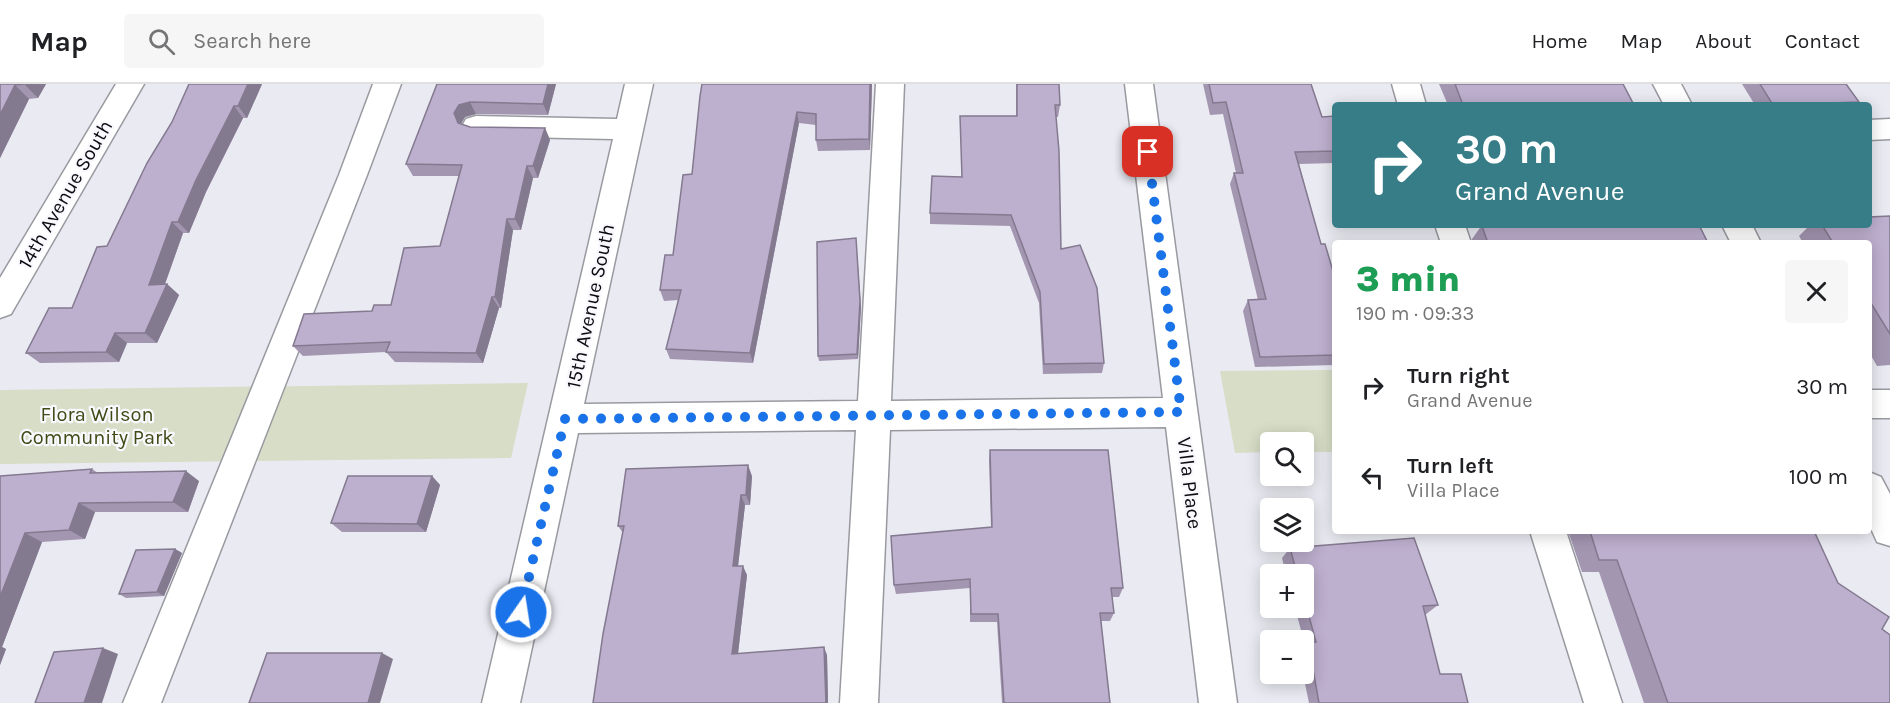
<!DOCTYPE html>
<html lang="en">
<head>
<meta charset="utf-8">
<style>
	body { margin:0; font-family:Karla,sans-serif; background:#f6f6f6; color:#202124; height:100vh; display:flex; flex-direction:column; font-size:22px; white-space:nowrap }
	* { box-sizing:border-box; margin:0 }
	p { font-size:20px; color:#757577 }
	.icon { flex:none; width:33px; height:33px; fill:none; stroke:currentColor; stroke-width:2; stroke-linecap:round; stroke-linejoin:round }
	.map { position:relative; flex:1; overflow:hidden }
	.sheet { position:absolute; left:1332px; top:156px; width:540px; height:294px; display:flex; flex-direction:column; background:#fff; border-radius:6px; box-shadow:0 3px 15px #0003 }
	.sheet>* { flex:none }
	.top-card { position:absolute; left:1332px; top:18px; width:540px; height:126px; border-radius:6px; box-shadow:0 3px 15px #0003; background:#367d87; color:#fff; overflow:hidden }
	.buttons { position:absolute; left:1260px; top:348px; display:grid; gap:12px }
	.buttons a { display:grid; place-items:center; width:54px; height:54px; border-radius:6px; background:#fff; box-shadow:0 3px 15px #0003; font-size:30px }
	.pin { position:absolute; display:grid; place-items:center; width:51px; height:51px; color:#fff; margin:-26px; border-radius:12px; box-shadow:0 3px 9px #0006 }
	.me { position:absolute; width:66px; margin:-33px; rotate:13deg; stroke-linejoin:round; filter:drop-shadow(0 0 4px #0008) }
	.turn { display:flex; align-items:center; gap:21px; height:126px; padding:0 24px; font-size:27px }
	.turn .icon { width:78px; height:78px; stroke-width:2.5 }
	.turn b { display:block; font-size:42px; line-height:51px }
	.round { display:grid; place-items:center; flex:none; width:63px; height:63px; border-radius:6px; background:#f6f6f6 }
	.summary { display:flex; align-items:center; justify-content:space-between; height:102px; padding:0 24px }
	h1 { font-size:36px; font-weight:800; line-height:45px; color:#1e9e55 }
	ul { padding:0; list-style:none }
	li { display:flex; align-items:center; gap:18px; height:90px; padding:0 24px }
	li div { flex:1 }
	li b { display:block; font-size:22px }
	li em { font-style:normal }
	header { display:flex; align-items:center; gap:36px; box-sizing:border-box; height:84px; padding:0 30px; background:#fff; border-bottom:2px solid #e0e0e0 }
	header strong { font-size:28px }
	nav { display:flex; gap:33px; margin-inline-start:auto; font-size:21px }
	.search { width:420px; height:54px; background:#f6f6f6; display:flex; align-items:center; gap:15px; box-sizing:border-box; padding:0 21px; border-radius:6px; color:#757577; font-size:22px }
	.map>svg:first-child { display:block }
	.green { fill:#d7ddc6 }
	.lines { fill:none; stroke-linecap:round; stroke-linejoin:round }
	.minor-casing { stroke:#9999a0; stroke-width:3 }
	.major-casing { stroke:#9999a0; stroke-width:3 }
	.minor { fill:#fff; fill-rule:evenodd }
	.major { fill:#fff; fill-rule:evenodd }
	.wall { fill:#a396b1 }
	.shaded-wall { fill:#847a90 }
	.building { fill:#bdafce; stroke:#847a90; stroke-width:1.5 }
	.route { stroke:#1a73e8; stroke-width:10; stroke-dasharray:0 18 }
	.labels { text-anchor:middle; stroke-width:4.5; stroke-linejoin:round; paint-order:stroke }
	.street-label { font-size:20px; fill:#0c0c0e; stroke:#f8f8fe }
	.park-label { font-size:20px; fill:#404a14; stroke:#f8f8fe }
</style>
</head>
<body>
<header>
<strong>Map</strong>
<div class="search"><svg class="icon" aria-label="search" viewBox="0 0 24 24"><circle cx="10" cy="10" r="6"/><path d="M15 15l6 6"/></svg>Search here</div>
<nav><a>Home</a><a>Map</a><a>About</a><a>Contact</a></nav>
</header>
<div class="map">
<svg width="1890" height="619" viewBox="0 0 1890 619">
	<rect width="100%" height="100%" fill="#eaeaf2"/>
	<g class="green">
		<polygon points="1335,286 1335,368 1304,368 1304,358 1270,358 1270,368 1235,369 1220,287"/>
		<polygon points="528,299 511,374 0,380 0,306"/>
	</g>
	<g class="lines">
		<defs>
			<g id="minor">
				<polygon points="116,0 144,0 11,230 0,234 0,194"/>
				<polygon points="373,0 401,0 367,91 161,619 123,619 339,91"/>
				<polygon points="625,0 653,0 584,320 858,317 876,0 904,0 891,317 1163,314 1125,0 1153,0 1237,619 1199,619 1166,343 890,346 878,619 840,619 856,346 578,349 520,619 482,619 613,55 476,52 466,49 462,42 466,35 476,32 617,35"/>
				<polygon points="1392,0 1420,0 1426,21 1398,21"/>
				<polygon points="1890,35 1890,55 1869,56 1869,36"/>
				<polygon points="1435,141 1465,141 1471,159 1441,159"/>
				<rect x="1869" y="306" width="21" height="28"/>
				<polygon points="1530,447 1566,447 1622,619 1584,619"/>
			</g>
			<g id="major">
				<polygon points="1653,0 1681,0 1692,21 1664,21"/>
				<polygon points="1722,141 1752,141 1761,159 1731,159"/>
				<polygon points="1869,388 1881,393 1890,410 1890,462 1877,458 1869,440"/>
			</g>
		</defs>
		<use href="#minor" class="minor-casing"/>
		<use href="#major" class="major-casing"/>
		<use href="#minor" class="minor"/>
		<use href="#major" class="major"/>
	</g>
	<g class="wall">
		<polygon points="0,0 46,0 38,14 29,15 0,74"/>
		<polygon points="262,0 247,34 243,34 206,108 189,149 183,149 165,200 167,200 179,211 157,259 127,259 119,278 40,279 26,269 72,224 107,162 147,79"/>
		<polygon points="437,0 556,0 548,31 476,30 465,33 461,40 470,43 545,44 550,56 538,94 533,94 521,146 513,146 501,224 499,224 483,279 395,278 386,268 303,272 293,262 372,227 391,221 440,162 459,92 413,92 406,80"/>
		<polygon points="702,0 872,0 870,66 818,67 816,56 816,41 799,39 753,279 670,275 666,265 678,216 664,217 660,206 673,171 692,90"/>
		<polygon points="1016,0 1059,0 1060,21 1058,33 1056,33 1061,165 1104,279 1102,289 1043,290 1039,219 1010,142 930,140 930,129 962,93 960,32 1016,32"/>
		<polygon points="1203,0 1311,0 1322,33 1335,32 1335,79 1299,80 1321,160 1335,194 1335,281 1255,283 1243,227 1248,216 1258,216 1230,100 1234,89 1236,89 1223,30 1210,31"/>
		<polygon points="1439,0 1623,0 1634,21 1448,21"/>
		<polygon points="1742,0 1846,0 1859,18 1855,21 1755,21"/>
		<polygon points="1890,132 1890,281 1877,282 1869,268 1869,159 1803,159 1799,152 1810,141 1869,141"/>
		<polygon points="1482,141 1699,141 1708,159 1472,159 1472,155"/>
		<polygon points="861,223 858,275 819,277 818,272"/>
		<polygon points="990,366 1123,504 1119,513 1112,513 1114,529 1110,537 1101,537 1110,619 1002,619 997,538 970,538 970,504 896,510 894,501 991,443 989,376"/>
		<polygon points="92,385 98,389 199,397 188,428 95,428 85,455 42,458 2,563 6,565 0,581 0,392"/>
		<polygon points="432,392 440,401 426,448 342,448 331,439"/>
		<polygon points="752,392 750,421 745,421 738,482 747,491 738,570 827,571 828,619 593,619 623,449 618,442"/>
		<polygon points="1568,447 1814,447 1838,499 1882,545 1890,619 1644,619 1599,488 1582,488"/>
		<polygon points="1290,464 1438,521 1425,531 1440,590 1468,619 1309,619 1303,590 1304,562 1305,561 1295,524 1304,524 1304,490 1286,490 1282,474"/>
		<polygon points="175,465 182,469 164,512 126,514 119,510"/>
	</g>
	<g class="shaded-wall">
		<polygon points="24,0 46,0 38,14"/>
		<polygon points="248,0 262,0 247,34 238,22"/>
		<polygon points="548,0 556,0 548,31 543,20"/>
		<polygon points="870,0 872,0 870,66 869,55"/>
		<polygon points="15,1 29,15 0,74 0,31"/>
		<polygon points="470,18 476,30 465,33 460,41 458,39 454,29 459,21"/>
		<polygon points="234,22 243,34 206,108 189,149 178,138 196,96"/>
		<polygon points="797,28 799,39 753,279 750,269"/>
		<polygon points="545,44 550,56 538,94 533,82"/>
		<polygon points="527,82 533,94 521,146 515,135"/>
		<polygon points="507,135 513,146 501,224 495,213"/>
		<polygon points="172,138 183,149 161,211 149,201"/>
		<polygon points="856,154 861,223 858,275 857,270"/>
		<polygon points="167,200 179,211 157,259 145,249"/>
		<polygon points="492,213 499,224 483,279 476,269"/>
		<polygon points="115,249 127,259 119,278 106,268"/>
		<polygon points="748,381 752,392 750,421 746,411"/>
		<polygon points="186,387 199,397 188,428 173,418"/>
		<polygon points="432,392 440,401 426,448 417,440"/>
		<polygon points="741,411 745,421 737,491 733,482"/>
		<polygon points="79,419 95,428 85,455 69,446"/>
		<polygon points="25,449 42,458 2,563 6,565 0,581 0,513"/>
		<polygon points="175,465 182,469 164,512 157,508"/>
		<polygon points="743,482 747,491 737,578 732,570"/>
		<polygon points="824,563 827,571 828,619 826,619"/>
		<polygon points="103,564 118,570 102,619 84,619"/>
		<polygon points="382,569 393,575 380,619 368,619"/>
	</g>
	<g class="building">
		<polygon points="0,0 24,0 15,1 0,31"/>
		<polygon points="189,0 248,0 238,22 234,22 196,96 178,138 172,138 149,201 167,200 145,249 115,249 106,268 26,269 49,224 72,224 97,163 107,162 147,79 172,38"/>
		<polygon points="437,0 548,0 543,20 470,18 459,21 454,29 458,39 470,43 545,44 533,82 527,82 515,135 507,135 495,213 492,213 476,269 386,268 390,258 293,262 304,230 372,227 374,221 391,221 404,164 440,162 462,81 406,80"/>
		<polygon points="702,0 870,0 869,55 816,56 816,30 797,28 750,269 666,265 681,206 660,206 665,171 673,171 683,91 692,90 700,12"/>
		<polygon points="1017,0 1059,0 1060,21 1055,21 1059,67 1061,165 1080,161 1097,204 1104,279 1044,280 1040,208 1011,131 930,129 932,92 962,93 960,32 1017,32"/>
		<polygon points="1209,0 1311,0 1322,33 1335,32 1335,67 1295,68 1321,160 1325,160 1335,194 1335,271 1260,273 1248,216 1266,215 1234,89 1243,89 1226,18 1213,19"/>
		<polygon points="1455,0 1623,0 1634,21 1463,21"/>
		<polygon points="1760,0 1846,0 1859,18 1773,21"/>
		<polygon points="1890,132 1890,250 1869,216 1869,159 1833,159 1822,141 1869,141 1869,133"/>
		<polygon points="1483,141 1699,141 1708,159 1488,159 1483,145"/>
		<polygon points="856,154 860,217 857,270 818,272 817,158"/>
		<polygon points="990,366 1108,366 1123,504 1111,504 1114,529 1100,529 1110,619 1004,619 998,530 971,530 970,495 894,501 891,452 992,443"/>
		<polygon points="748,381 746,411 741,411 733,482 743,482 732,570 824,563 826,619 593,619 603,550 624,442 618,442 626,385"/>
		<polygon points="92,385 90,389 186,387 173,418 79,419 69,446 25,449 0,513 0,392"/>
		<polygon points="348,392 432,392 417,440 331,439"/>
		<polygon points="1590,447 1814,447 1838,499 1889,533 1882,545 1890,551 1890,619 1668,619 1617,476 1599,476"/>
		<polygon points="1414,454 1438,521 1423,522 1440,590 1461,590 1468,619 1319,619 1308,558 1316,558 1304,514 1304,490 1297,490 1290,464"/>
		<polygon points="175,465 157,508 119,510 136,466"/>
		<polygon points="103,564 84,619 35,619 54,568"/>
		<polygon points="267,569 382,569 368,619 249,619"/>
	</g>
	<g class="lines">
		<polyline class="route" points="521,528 565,335 1181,328 1148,68"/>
	</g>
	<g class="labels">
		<g class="street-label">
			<text transform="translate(65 110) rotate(-60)" y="7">14th Avenue South</text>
			<text transform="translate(590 222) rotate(-78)" y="7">15th Avenue South</text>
			<text transform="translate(1190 399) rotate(83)" y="7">Villa Place</text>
		</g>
		<g class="park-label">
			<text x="97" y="337">Flora Wilson<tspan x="97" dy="23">Community Park</tspan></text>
		</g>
	</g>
</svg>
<div class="buttons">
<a><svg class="icon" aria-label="search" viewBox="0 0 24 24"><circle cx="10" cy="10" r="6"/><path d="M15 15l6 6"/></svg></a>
<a><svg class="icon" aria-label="layers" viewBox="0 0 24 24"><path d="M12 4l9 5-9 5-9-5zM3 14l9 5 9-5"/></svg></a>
<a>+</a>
<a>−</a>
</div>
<div class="pin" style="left:1148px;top:68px;background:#d93025"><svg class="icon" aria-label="arrive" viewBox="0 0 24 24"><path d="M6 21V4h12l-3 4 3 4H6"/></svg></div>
<svg class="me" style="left:521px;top:528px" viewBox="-20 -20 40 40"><circle r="17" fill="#1a73e8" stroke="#fff" stroke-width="3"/><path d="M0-11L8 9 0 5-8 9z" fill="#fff"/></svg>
<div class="top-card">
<div class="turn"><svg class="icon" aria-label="right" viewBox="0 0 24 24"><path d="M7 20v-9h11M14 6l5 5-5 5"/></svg><div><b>30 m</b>Grand Avenue</div></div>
</div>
<section class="sheet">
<div class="summary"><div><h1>3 min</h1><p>190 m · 09:33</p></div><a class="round"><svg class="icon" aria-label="close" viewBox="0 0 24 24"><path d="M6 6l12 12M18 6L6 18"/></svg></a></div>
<ul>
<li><svg class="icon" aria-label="right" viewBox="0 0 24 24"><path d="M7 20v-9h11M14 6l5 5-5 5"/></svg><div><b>Turn right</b><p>Grand Avenue</p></div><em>30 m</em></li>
<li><svg class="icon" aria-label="left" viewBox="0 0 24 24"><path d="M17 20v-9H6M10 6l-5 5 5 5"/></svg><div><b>Turn left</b><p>Villa Place</p></div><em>100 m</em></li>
</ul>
</section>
</div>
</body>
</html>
